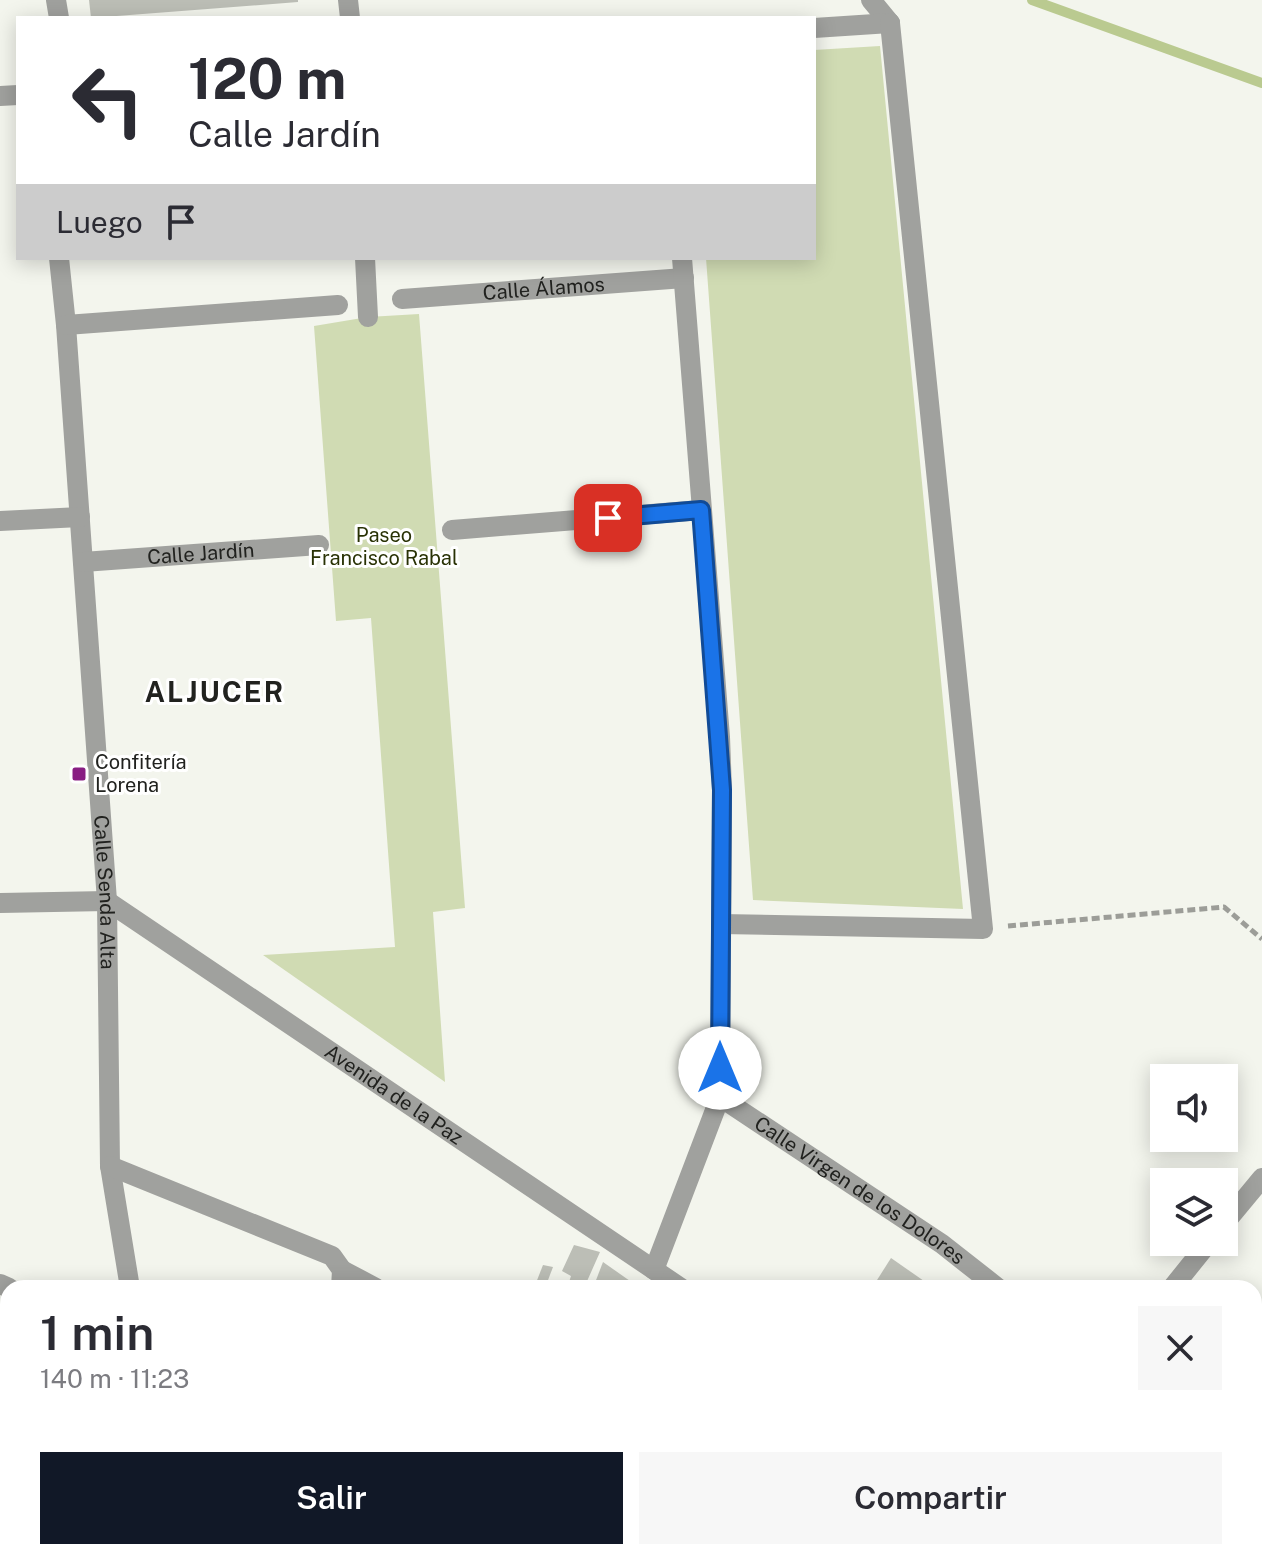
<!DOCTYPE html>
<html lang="es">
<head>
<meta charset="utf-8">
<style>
	body { margin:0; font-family:"Public Sans",sans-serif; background:#f7f7f7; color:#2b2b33; height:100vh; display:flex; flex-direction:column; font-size:30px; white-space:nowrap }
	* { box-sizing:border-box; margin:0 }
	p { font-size:26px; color:#7c7c81 }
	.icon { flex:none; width:44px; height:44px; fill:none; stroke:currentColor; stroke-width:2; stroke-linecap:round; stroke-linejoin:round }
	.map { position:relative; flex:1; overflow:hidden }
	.side { position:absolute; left:0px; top:1280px; width:1262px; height:280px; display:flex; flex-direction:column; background:#fff; border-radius:24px 24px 0 0; box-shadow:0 4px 20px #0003 }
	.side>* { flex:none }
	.banner { position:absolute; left:16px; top:16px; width:800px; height:244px; border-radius:0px; box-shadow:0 4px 20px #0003; background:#fff; color:#2b2b33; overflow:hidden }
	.tools { position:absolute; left:1150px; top:1064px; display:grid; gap:16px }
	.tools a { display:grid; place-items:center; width:88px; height:88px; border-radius:0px; background:#fff; box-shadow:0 4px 20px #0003; font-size:40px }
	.pin { position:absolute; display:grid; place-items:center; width:68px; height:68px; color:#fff; margin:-34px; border-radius:16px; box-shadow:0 4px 12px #0006 }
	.me { position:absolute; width:88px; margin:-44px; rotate:0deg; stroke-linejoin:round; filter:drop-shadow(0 0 6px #0008) }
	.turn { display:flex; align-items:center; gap:28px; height:168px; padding:0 40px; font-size:36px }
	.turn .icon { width:104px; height:104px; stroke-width:2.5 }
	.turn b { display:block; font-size:56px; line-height:68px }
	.then { display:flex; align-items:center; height:76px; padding:0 40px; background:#0003; gap:16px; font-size:30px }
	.round { display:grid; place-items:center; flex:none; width:84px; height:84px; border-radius:0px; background:#f7f7f7 }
	.headline { display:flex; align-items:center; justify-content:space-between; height:136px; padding:0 40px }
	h1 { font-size:48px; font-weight:600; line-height:60px }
	.cta { display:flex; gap:16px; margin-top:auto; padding:16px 40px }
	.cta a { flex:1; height:92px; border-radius:0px; background:#111827; color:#fff; font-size:32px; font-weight:600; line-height:92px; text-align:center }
	.cta a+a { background:#f7f7f7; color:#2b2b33 }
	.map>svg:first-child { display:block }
	.green { fill:#d0dbb3 }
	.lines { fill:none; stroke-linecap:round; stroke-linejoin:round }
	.stream { stroke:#baca90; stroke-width:10 }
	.building { fill:#bcbeb6 }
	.path { stroke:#9c9d98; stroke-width:5; stroke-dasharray:8 4; stroke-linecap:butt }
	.minor { stroke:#a0a19e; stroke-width:20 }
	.route-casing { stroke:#114b97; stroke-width:20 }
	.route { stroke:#1a73e8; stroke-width:14 }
	.poi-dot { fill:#881d82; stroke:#fff; stroke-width:3 }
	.labels { text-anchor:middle; stroke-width:6; stroke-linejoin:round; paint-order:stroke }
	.street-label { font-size:20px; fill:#21221f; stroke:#fff }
	.park-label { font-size:20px; fill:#293205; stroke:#fff }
	.poi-label { font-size:20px; fill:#21221f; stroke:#fff; text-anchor:start }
	.district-label { font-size:28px; font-weight:bold; letter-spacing:2px; fill:#21221f; stroke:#fff }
</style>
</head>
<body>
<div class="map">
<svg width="1262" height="1560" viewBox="0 0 1262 1560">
	<rect width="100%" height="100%" fill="#f3f5ed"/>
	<g class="green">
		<polygon points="880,46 963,909 753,900 706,258 814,258 814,50"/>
		<polygon points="419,314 465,908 433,912 445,1082 263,955 395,947 371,618 336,621 314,326 368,317"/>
	</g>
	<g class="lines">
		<polyline class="stream" points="1032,0 1262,83"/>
	</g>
	<g class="building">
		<polygon points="89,0 298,0 298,2 91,18"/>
		<polygon points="574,1245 600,1252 584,1288 567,1288 571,1276 562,1271"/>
		<polygon points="891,1258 934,1288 872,1288"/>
		<polygon points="603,1262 640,1288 593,1288"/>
		<polygon points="543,1265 553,1267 545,1288 534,1288"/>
	</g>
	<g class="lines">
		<polyline class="path" points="1008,926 1224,907 1262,939"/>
		<g class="minor">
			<polyline points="56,0 59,18"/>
			<polyline points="348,0 350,18"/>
			<polyline points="871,0 890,23"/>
			<polyline points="814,28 890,23"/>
			<polyline points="0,96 18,95"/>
			<path id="s1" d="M 59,258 L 66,325 L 107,901 L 110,1166 L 130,1288"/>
			<polyline points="365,258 368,317"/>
			<path id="s2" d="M 402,299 L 684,278"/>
			<polyline points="66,325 338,305"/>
			<polyline points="0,521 80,517"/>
			<polyline points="452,530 701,510"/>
			<path id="s3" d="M 83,562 L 319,545"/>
			<path id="s4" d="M 107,901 L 681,1288"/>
			<polyline points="0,903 107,901"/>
			<polyline points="721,924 983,929 890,23"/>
			<path id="s5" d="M 720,1097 L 942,1244 L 998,1288"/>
			<polyline points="110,1166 332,1256 342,1270 341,1288"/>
			<polyline points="1224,1224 1262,1178"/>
			<polyline points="342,1270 376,1288"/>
			<polyline points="654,1270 720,1097 722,790 720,737 682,258"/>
			<polyline points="0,1284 9,1288"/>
			<polyline points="1172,1288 1209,1242"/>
			<polyline points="1254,1491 1262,1489"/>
			<polyline points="0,1505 8,1509"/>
			<polyline points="91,1552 106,1560"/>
			<polyline points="154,1560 157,1552"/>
			<polyline points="867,1560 871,1552"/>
		</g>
	</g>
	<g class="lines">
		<defs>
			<polyline id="route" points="608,518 701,510 722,790 720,1068"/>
		</defs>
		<use href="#route" class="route-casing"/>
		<use href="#route" class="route"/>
	</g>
	<rect class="poi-dot" x="71" y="766" width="16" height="16" rx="4"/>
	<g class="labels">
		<g class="street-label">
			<text dy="7" stroke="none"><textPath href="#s2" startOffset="142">Calle Álamos</textPath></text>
			<text dy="7" stroke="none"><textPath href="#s3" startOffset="118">Calle Jardín</textPath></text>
			<text dy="7" stroke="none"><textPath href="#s1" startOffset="636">Calle Senda Alta</textPath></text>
			<text dy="7" stroke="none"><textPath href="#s4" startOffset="346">Avenida de la Paz</textPath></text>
			<text dy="7" stroke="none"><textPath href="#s5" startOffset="168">Calle Virgen de los Dolores</textPath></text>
		</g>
		<g class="park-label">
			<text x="384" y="542">Paseo<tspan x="384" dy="23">Francisco Rabal</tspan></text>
		</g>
		<g class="poi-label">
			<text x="95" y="769">Confitería<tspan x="95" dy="23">Lorena</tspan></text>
		</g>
		<g class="district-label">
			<text x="215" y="702">ALJUCER</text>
		</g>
	</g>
</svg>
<div class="tools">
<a><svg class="icon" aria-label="sound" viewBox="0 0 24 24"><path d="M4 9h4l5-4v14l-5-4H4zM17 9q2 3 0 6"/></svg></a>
<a><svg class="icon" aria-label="layers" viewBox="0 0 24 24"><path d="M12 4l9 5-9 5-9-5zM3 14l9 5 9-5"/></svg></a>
</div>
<div class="pin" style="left:608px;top:518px;background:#d93025"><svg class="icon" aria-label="arrive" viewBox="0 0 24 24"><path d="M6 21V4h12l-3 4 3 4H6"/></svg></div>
<svg class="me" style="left:720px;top:1068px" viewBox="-20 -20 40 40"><circle r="19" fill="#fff"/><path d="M0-13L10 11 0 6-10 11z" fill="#1a73e8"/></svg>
<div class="banner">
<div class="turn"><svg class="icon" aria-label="left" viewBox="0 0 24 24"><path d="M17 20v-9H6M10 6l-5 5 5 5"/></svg><div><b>120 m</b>Calle Jardín</div></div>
<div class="then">Luego<svg class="icon" aria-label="arrive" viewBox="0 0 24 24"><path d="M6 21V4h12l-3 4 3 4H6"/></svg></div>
</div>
<section class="side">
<div class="headline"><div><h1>1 min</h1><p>140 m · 11:23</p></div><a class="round"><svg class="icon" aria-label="close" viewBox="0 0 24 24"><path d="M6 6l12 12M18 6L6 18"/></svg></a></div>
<div class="cta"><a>Salir</a><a>Compartir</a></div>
</section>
</div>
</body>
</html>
